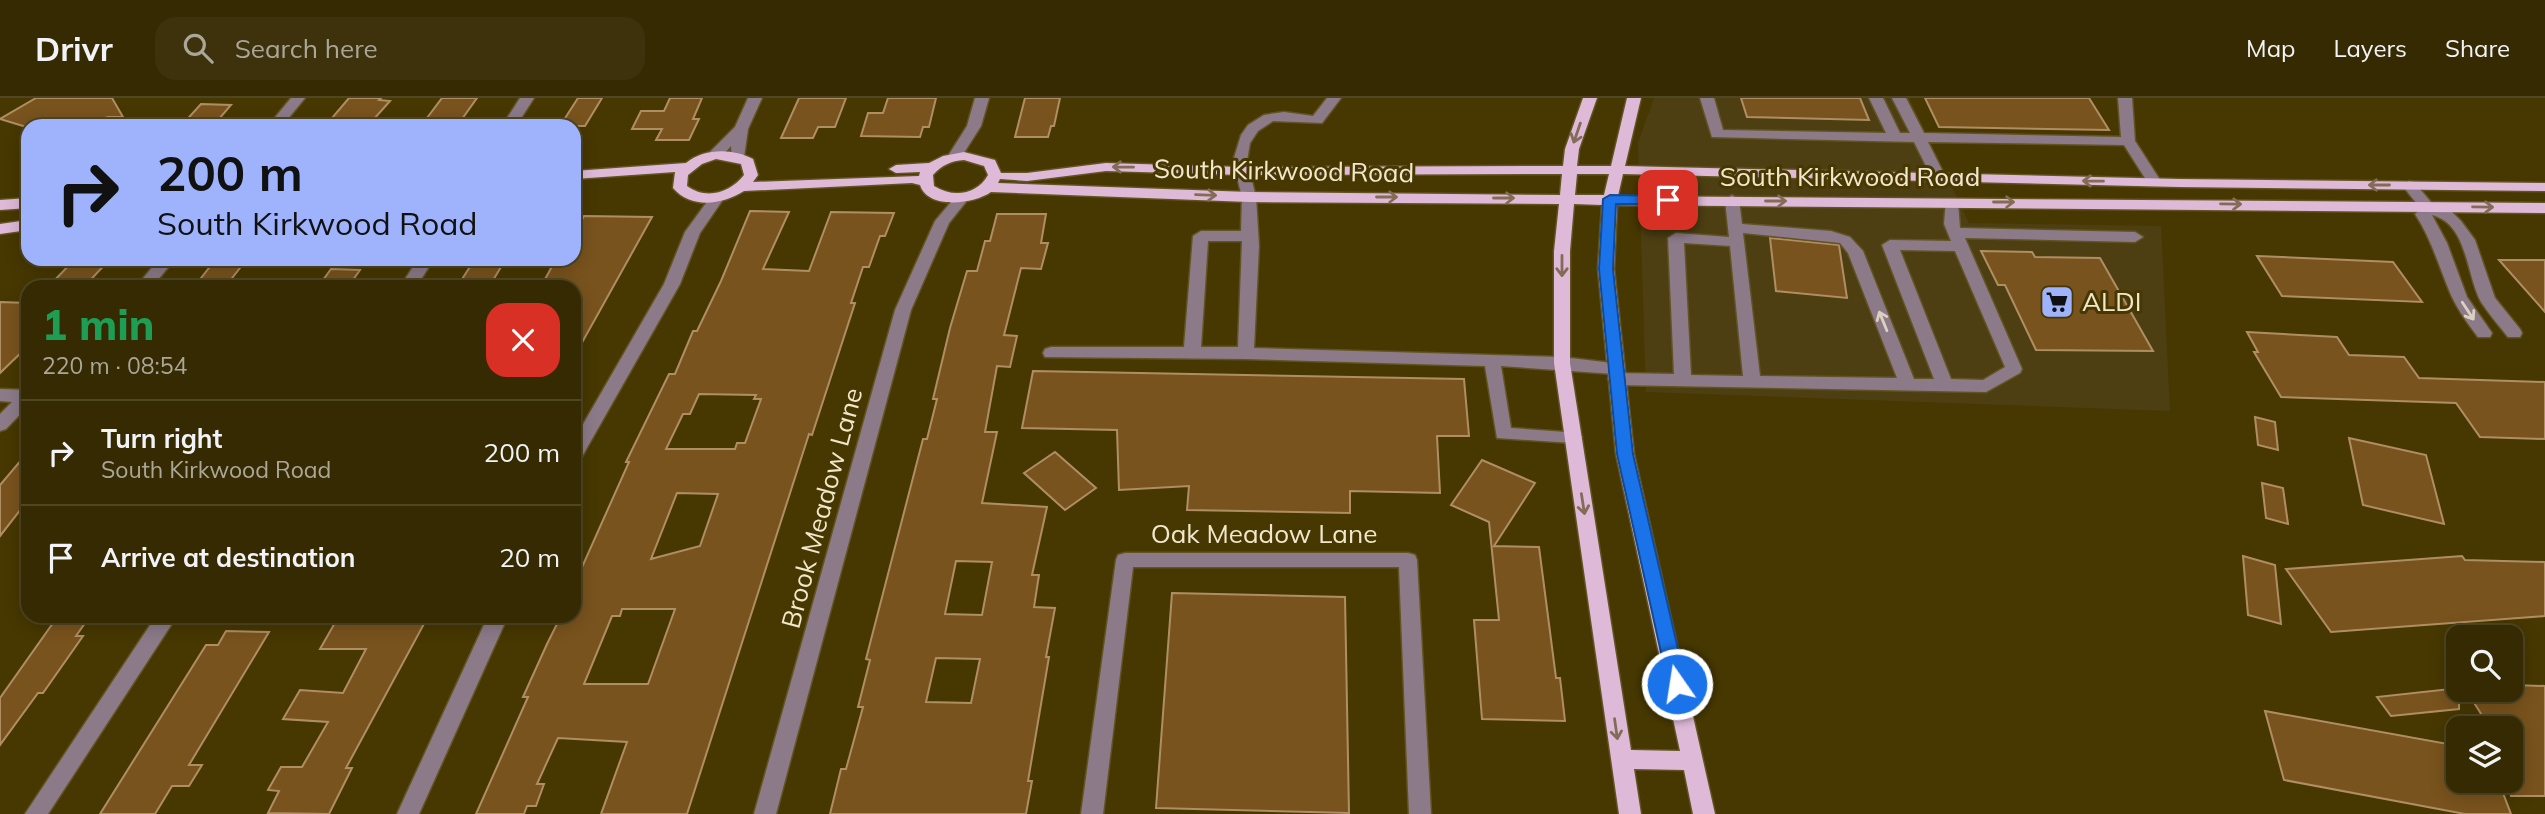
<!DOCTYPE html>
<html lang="en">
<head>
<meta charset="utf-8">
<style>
	body { margin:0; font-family:Mulish,sans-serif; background:#3d320b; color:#f1f3f6; height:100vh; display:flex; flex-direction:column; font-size:26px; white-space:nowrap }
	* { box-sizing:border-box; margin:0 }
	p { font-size:23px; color:#aaa799 }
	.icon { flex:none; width:38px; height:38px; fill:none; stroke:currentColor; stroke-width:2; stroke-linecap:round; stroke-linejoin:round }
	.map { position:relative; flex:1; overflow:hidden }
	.details { position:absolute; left:21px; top:182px; width:560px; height:343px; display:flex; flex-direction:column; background:#352a01; border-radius:21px; box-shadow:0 4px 18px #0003,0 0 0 2px #4f4623 }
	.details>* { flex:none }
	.guide { position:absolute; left:21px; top:21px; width:560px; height:147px; border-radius:21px; box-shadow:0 4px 18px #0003,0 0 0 2px #4f4623; background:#9fb3fd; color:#111; overflow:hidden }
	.controls { position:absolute; left:2446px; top:527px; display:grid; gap:14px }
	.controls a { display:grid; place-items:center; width:77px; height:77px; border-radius:14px; background:#352a01; box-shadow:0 4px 18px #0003,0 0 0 2px #4f4623; font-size:35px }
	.pin { position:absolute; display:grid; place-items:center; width:60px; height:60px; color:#fff; margin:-30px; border-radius:14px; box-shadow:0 4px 10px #0006 }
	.me { position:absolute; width:77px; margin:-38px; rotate:347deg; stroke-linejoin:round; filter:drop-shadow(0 0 5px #0008) }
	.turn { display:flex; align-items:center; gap:24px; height:147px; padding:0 21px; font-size:32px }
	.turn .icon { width:91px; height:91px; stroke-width:2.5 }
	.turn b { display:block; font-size:49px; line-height:60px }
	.round { display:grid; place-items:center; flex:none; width:74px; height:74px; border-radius:21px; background:#3d320b }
	.head { display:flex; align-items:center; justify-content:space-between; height:119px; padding:0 21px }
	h1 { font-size:42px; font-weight:800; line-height:52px; color:#1e9e55 }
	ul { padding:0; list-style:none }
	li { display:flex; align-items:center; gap:21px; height:105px; padding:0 21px; border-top:2px solid #4f4623 }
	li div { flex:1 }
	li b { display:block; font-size:26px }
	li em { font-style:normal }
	header { display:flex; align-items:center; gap:42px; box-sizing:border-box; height:98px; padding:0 35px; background:#352a01; border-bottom:2px solid #4f4623 }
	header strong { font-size:33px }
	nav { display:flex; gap:38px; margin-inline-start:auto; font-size:24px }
	.search { width:490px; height:63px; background:#3d320b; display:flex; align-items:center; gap:18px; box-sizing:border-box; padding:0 24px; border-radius:21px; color:#aaa799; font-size:26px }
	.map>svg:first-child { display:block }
	.built { fill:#4d3f12 }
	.building { fill:#79531d; stroke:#b08e64; stroke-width:2; fill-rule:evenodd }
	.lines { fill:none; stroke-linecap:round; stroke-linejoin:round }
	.minor-casing { stroke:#625422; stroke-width:3 }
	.major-casing { stroke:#625422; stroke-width:3 }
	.minor { fill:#8c7a89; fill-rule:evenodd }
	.major { fill:#deb9d8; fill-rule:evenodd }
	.oneway { stroke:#836c57 }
	.oneway2 { stroke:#dcd1bf }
	.route { fill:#1a73e8; stroke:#114b97; stroke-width:2 }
	.labels { text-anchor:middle; stroke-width:6; stroke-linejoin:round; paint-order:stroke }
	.street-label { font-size:26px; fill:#f0e7cd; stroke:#473801 }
	.poi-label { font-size:26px; fill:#f0e7cd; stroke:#473801; text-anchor:start }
</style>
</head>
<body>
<header>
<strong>Drivr</strong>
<div class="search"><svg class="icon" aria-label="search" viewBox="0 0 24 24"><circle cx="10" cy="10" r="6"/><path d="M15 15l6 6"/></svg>Search here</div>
<nav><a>Map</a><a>Layers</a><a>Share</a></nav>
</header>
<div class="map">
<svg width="2545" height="716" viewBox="0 0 2545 716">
	<rect width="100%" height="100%" fill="#473801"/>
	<polygon class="built" points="1654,0 1909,0 1969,125 2161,128 2170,313 1646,294 1638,45"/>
	<g class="building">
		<polygon points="36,0 112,0 123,19 108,19 78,28 55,20 42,28 23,28 0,21"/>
		<polygon points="349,0 381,0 379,2 390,3 374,21 332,20"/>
		<polygon points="442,0 477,0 457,28 421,28"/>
		<polygon points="578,0 602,0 585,28 560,28"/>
		<polygon points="670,0 702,0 693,21 699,21 689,42 656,42 662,31 632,31 641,13 664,13"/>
		<polygon points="799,0 846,0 835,29 818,29 813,40 781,40"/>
		<polygon points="888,0 936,0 929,29 923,29 920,39 861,38 868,15 883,15"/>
		<polygon points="1025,0 1060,0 1054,28 1051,28 1048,39 1015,39"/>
		<polygon points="1741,0 1860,0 1869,22 1747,19"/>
		<polygon points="1925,0 2089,0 2109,32 1939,29"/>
		<polygon points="201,6 231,7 213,28 181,28"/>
		<path d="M 750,113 L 789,114 L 763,171 L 809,173 L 831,114 L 894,115 L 885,138 L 880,138 L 869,169 L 863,169 L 851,205 L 855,205 L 812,337 L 809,336 L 687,716 L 601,716 L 627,644 L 558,640 L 537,686 L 544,686 L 536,708 L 527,708 L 524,716 L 476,716 L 528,599 L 523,599 L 547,546 L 561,518 L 574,518 L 574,487 L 629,364 L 626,364 L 669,276 L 675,276 L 693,233 L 697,233 L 721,183 ZM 699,296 L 756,297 L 754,301 L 761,301 L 745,345 L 737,345 L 735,351 L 666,351 L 683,316 L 690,316 ZM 677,395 L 718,396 L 700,448 L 651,461 ZM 622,511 L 675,511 L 648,586 L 584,586 L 612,518 L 620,518 Z"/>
		<path d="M 997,116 L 1046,116 L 1041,145 L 1048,145 L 1041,171 L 1021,170 L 1004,237 L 1017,238 L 1010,269 L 997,268 L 985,334 L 997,334 L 982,405 L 1047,409 L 1032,477 L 1039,477 L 1034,509 L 1055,510 L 1046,559 L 1049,559 L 1028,683 L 1032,683 L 1026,716 L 830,716 L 841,671 L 846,671 L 863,609 L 858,609 L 870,562 L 866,561 L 923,341 L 927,341 L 937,301 L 933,301 L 950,230 L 967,173 L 977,173 L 985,143 L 990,143 ZM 956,463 L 992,464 L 982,517 L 945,516 ZM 936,560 L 980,561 L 971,605 L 926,604 Z"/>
		<polygon points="584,118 652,119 574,259 574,189 565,189 568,183 544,183 556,161 574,161 574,136"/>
		<polygon points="1770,140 1839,147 1847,200 1776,193"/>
		<polygon points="1981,153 2032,154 2035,159 2100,160 2153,253 2036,252 2005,187 1998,187"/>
		<polygon points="2257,158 2393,164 2422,204 2282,198"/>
		<polygon points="75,161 110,161 84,189 48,189"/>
		<polygon points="216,161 247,161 225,189 194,189"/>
		<polygon points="2499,162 2545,162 2545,214"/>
		<polygon points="473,164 504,164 489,189 457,189"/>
		<polygon points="331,171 360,172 348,189 318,189"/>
		<polygon points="0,204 28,205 28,248 0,275"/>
		<polygon points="2247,234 2337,239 2349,257 2404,259 2419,280 2545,284 2545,341 2480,339 2456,305 2281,299 2254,254 2258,254"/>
		<polygon points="1033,273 1464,281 1469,338 1437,338 1440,395 1350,393 1350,415 1187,412 1189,388 1119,392 1117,332 1022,330"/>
		<polygon points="2255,319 2275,324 2278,352 2258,347"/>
		<polygon points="2349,340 2426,357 2444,426 2363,407"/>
		<polygon points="28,354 28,402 0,438 0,387"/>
		<polygon points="1055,354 1096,390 1065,412 1024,375"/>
		<polygon points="1482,362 1535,385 1494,448 1539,449 1556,580 1560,580 1565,623 1482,621 1474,522 1499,522 1489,424 1451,407"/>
		<polygon points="2262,385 2283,390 2288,426 2266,420"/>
		<polygon points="2243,458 2275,467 2281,526 2248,517"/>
		<polygon points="2462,458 2465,462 2545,464 2545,518 2331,534 2286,471"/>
		<polygon points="1172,495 1345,499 1349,715 1156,710"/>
		<polygon points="58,518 90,518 76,538 83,538 43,595 38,595 0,647 0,600"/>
		<polygon points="336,523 425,524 346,670 352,670 329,716 268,715 279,693 268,692 281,669 302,669 328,624 283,621 300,592 343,595 366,551 320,551"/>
		<polygon points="226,533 269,534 189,667 202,667 189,688 172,688 155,716 100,716 206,547 218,547"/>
		<polygon points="2511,587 2545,588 2545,698 2511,698 2511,630 2490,630 2466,592 2511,592"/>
		<polygon points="2459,590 2459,611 2391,618 2377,599"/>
		<polygon points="2265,613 2459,648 2459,682 2498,682 2511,716 2465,716 2284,682"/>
	</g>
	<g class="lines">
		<defs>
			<g id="minor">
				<polygon points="291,0 305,0 282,28 268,28"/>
				<polygon points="520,0 534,0 516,28 502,28"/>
				<polygon points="748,0 762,0 748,31 744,59 742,62 732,62 731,48 720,60 710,60 710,54 735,29"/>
				<polygon points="975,0 989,0 981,28 960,61 950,61 948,58 967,28"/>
				<path d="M 1327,0 L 1341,0 L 1322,25 L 1273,23 L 1258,33 L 1250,45 L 1247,63 L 1256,99 L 1259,148 L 1254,250 L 1562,259 L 1621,266 L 1623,270 L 1617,275 L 1674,276 L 1668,140 L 1676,135 L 1729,139 L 1725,102 L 1732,97 L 1739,102 L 1742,126 L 1831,133 L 1850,139 L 1863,153 L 1914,281 L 1934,281 L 1882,147 L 1890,142 L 1951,143 L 1944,126 L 1946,101 L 1956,101 L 1958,104 L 1960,130 L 2135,134 L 2143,139 L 2135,144 L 1965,140 L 2022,271 L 2020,275 L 1986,294 L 1616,287 L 1608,281 L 1614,276 L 1501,268 L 1511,330 L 1579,335 L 1582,339 L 1579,343 L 1573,345 L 1497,340 L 1485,268 L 1246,261 L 1045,259 L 1043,255 L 1045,251 L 1051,249 L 1184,249 L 1193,138 L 1201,133 L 1241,133 L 1242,99 L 1233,63 L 1241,37 L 1248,27 L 1264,17 L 1284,14 L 1313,18 ZM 1743,135 L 1840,145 L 1848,155 L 1897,280 L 1760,278 ZM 1208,143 L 1242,143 L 1238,249 L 1201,249 ZM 1684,145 L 1730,148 L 1743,278 L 1691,277 ZM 1900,152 L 1955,153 L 2005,269 L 1983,282 L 1951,281 Z"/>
				<polygon points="1700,0 1714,0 1723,32 1886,35 1869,0 1883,0 1900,35 1910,35 1892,0 1906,0 1924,35 2121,39 2118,0 2132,0 2135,43 2162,85 2160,88 2150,88 2124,47 1928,44 1946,80 1939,84 1932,80 1914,44 1712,39"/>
				<path d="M 2409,83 L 2414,84 L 2435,109 L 2451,113 L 2461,123 L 2475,142 L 2495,200 L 2520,231 L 2522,235 L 2520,239 L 2508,239 C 2499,228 2489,216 2481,204 C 2466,177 2468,126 2432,117 L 2447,145 L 2467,199 L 2492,235 L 2490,239 L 2478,239 C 2468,226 2458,212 2451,197 C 2439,169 2432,142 2415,116 L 2421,111 L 2402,87 Z"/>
				<polygon points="717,95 724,100 700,135 680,186 580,362 574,363 574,342 664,186 685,134 712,97"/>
				<polygon points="962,95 969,100 949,125 911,212 776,716 754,716 895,212 935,123 957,97"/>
				<polygon points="159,161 175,161 152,189 136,189"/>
				<polygon points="418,161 434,161 416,189 400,189"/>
				<polygon points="0,291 28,292 28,308 6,331 0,333 0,316 12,304 0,303"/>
				<polygon points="1125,455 1408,455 1415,457 1417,462 1431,716 1409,716 1399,469 1133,469 1103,716 1081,716 1116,462 1118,457"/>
				<polygon points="156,518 177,518 48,716 25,716"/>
				<polygon points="488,518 508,518 419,716 397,716"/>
			</g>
			<g id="major">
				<path d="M 1583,0 L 1597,0 L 1579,51 L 1577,68 L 1611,68 L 1627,0 L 1641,0 L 1625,68 L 2179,81 L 2545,85 L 2545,93 L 2179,89 L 1623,76 L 1618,98 L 2545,105 L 2545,115 L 1617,107 L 1614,171 L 1634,356 L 1715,716 L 1693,716 L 1684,672 L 1634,671 L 1641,716 L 1619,716 L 1554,265 L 1554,153 L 1559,106 L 1249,104 L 991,94 C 974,106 928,112 920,87 L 912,85 L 744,93 C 722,107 691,111 673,90 L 675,74 L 574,81 L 574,73 L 686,65 C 704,50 733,50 753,61 L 758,77 L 753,84 L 919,78 L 920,74 L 896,75 L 889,71 L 896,67 L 929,65 L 943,58 L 964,54 L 995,62 L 1001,75 L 1027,75 L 1106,65 L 1241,69 L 1563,68 L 1565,51 ZM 716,61 L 741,66 L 744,77 C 730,95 706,102 687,88 L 688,77 L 702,66 ZM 964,62 L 984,68 L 988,77 C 977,97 953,100 934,88 L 933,77 C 942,67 951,63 964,62 ZM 1106,73 L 1241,77 L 1562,76 L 1560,97 L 1249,94 L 998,85 L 1000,81 L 1027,83 ZM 1577,76 L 1609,76 L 1604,97 L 1575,97 ZM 1574,106 L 1602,107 L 1598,171 L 1616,356 L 1680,653 L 1631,652 L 1570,265 L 1570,153 Z"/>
				<polygon points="28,100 28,110 0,112 0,102"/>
				<polygon points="28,122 28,132 0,136 0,126"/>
			</g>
		</defs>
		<use href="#minor" class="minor-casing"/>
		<use href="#major" class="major-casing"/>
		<use href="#minor" class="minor"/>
		<use href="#major" class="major"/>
	</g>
	<defs><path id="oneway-shaft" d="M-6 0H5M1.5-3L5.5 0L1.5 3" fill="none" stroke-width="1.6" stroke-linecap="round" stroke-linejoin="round" transform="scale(1.75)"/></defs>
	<g class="oneway">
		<use href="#oneway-shaft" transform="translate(1577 35) rotate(109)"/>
		<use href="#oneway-shaft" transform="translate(1123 69) rotate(-179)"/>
		<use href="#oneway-shaft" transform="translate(2093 83) rotate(-179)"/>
		<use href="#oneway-shaft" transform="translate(2379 87) rotate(-180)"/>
		<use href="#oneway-shaft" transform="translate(1206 97) rotate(2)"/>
		<use href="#oneway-shaft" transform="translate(1387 99)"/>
		<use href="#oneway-shaft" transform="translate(1504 100)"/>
		<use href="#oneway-shaft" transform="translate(1776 103)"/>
		<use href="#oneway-shaft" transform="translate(2004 104)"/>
		<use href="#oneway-shaft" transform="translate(2231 106) rotate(1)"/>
		<use href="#oneway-shaft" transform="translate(2483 109) rotate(1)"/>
		<use href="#oneway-shaft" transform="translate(1562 168) rotate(90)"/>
		<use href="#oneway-shaft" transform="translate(1583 406) rotate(81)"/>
		<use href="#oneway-shaft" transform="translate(1616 631) rotate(82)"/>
	</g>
	<g class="oneway2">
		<use href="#oneway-shaft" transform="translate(2468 213) rotate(57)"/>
		<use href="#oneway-shaft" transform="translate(1883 223) rotate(-112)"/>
	</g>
	<polygon class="route" points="1610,97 1668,98 1674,102 1668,106 1616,106 1613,171 1633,356 1686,586 1683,592 1677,594 1670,592 1668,586 1617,356 1599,171 1603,101"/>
	<defs>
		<symbol id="supermarket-square" viewBox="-11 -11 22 22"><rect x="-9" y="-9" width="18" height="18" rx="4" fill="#9fb3fd" stroke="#473801"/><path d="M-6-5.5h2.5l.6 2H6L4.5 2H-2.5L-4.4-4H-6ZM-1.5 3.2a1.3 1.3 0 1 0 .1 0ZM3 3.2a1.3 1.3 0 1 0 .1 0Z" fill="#111"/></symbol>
	</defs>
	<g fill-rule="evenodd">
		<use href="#supermarket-square" x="2038" y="185" width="38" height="38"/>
	</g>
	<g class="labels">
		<g class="street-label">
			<text transform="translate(1284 73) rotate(1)" y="9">South Kirkwood Road</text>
			<text x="1850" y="88">South Kirkwood Road</text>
			<text transform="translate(822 410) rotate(-75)" y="9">Brook Meadow Lane</text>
			<text x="1264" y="445">Oak Meadow Lane</text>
		</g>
		<g class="poi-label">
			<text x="2082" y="213">ALDI</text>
		</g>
	</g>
</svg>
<div class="controls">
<a><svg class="icon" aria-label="search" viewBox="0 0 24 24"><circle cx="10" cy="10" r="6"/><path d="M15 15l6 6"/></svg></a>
<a><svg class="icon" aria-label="layers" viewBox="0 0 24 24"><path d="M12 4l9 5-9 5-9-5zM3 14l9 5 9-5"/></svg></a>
</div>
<div class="pin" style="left:1668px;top:102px;background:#d93025"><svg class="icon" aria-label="arrive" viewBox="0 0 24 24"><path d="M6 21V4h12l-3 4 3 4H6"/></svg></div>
<svg class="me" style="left:1677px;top:586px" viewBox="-20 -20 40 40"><circle r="17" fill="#1a73e8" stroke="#fff" stroke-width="3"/><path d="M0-11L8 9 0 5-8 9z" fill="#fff"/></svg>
<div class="guide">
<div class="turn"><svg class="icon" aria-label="right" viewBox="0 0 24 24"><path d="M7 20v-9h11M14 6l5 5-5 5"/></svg><div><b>200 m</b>South Kirkwood Road</div></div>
</div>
<section class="details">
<div class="head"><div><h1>1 min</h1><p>220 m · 08:54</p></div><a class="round" style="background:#d93025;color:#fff"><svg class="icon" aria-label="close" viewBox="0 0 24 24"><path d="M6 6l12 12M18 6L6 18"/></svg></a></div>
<ul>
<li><svg class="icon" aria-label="right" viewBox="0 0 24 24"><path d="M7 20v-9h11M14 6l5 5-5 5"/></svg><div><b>Turn right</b><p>South Kirkwood Road</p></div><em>200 m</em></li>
<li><svg class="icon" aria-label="arrive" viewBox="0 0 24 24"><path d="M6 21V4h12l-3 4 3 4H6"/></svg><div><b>Arrive at destination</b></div><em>20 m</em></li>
</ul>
</section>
</div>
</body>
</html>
